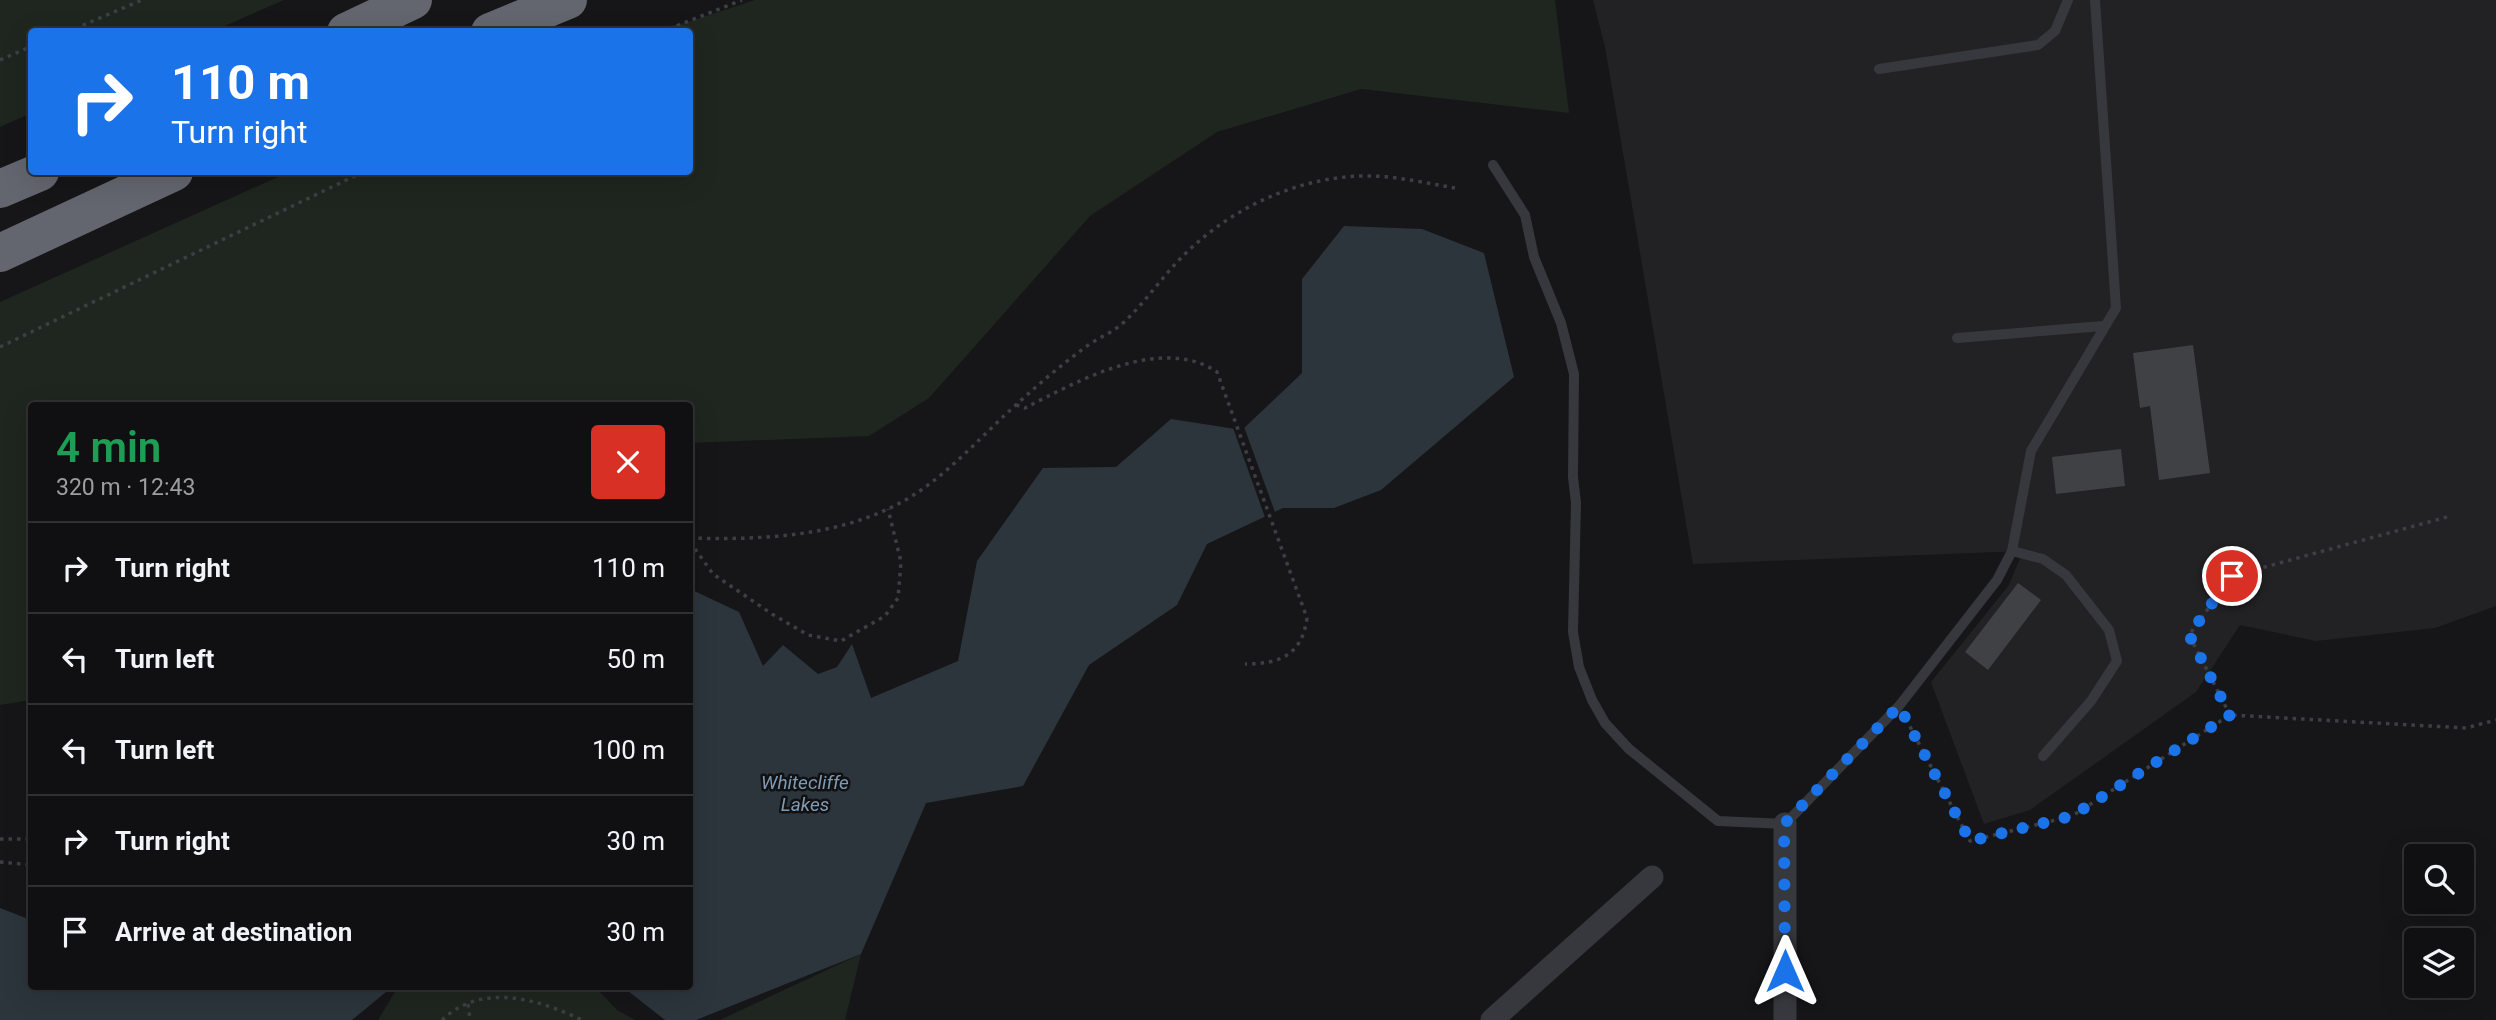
<!DOCTYPE html>
<html lang="en">
<head>
<meta charset="utf-8">
<style>
	body { margin:0; font-family:Roboto,sans-serif; background:#19191b; color:#f1f3f6; height:100vh; display:flex; flex-direction:column; font-size:26px; white-space:nowrap }
	* { box-sizing:border-box; margin:0 }
	p { font-size:23px; color:#9c9d9f }
	.icon { flex:none; width:38px; height:38px; fill:none; stroke:currentColor; stroke-width:2; stroke-linecap:round; stroke-linejoin:round }
	.map { position:relative; flex:1; overflow:hidden }
	.side { position:absolute; left:28px; top:402px; width:665px; height:588px; display:flex; flex-direction:column; background:#101012; border-radius:7px; box-shadow:0 7px 28px #0002,0 0 0 2px #303032 }
	.side>* { flex:none }
	.banner { position:absolute; left:28px; top:28px; width:665px; height:147px; border-radius:7px; box-shadow:0 7px 28px #0002,0 0 0 2px #303032; background:#1a73e8; color:#fff; overflow:hidden }
	.controls { position:absolute; left:2404px; top:844px; display:grid; gap:14px }
	.controls a { display:grid; place-items:center; width:70px; height:70px; border-radius:7px; background:#101012; box-shadow:0 7px 28px #0002,0 0 0 2px #303032; font-size:35px }
	.pin { position:absolute; display:grid; place-items:center; width:60px; height:60px; color:#fff; margin:-30px; border:4px solid #fff; border-radius:50%; box-shadow:0 2px 7px #0007 }
	.me { position:absolute; width:77px; margin:-38px; rotate:0deg; stroke-linejoin:round; filter:drop-shadow(0 0 5px #0008) }
	.turn { display:flex; align-items:center; gap:24px; height:147px; padding:0 28px; font-size:32px }
	.turn .icon { width:91px; height:91px; stroke-width:2.5 }
	.turn b { display:block; font-size:49px; line-height:60px }
	.round { display:grid; place-items:center; flex:none; width:74px; height:74px; border-radius:7px; background:#19191b }
	.head { display:flex; align-items:center; justify-content:space-between; height:119px; padding:0 28px }
	h1 { font-size:42px; font-weight:600; line-height:52px; color:#1e9e55 }
	ul { padding:0; list-style:none }
	li { display:flex; align-items:center; gap:21px; height:91px; padding:0 28px; border-top:2px solid #303032 }
	li div { flex:1 }
	li b { display:block; font-size:26px }
	li em { font-style:normal }
	.map>svg:first-child { display:block }
	.built { fill:#222225 }
	.green { fill:#1e261f }
	.water { fill:#2c353c }
	.pier { fill:#161618 }
	.building { fill:#404145 }
	.lines { fill:none; stroke-linecap:round; stroke-linejoin:round }
	.path { stroke:#3d3f44; stroke-width:3.5; stroke-dasharray:3.5 5; stroke-linecap:butt }
	.lane { stroke:#37383d; stroke-width:10 }
	.street { stroke:#37383d; stroke-width:23 }
	.highway { stroke:#63666e; stroke-width:38 }
	.route { stroke:#1a73e8; stroke-width:12; stroke-dasharray:0 21.6 }
	.labels { text-anchor:middle; stroke-width:5; stroke-linejoin:round; paint-order:stroke }
	.water-label { font-size:19px; font-style:italic; fill:#7f9bb3; stroke:#111113 }
</style>
</head>
<body>
<div class="map">
<svg width="2496" height="1020" viewBox="0 0 2496 1020">
	<rect width="100%" height="100%" fill="#161618"/>
	<polygon class="built" points="1593,0 2496,0 2496,606 2435,628 2316,641 2240,625 2196,692 2030,810 1984,824 1931,682 2009,585 2023,551 1693,564 1605,47"/>
	<g class="green">
		<polygon points="0,0 284,0 213,31 32,32 31,113 0,127"/>
		<polygon points="755,0 1555,0 1569,113 1361,89 1217,132 1090,216 929,398 869,436 690,443 690,406 32,406 31,700 0,705 0,302 289,172 690,172 690,32 642,31 685,23"/>
		<polygon points="861,954 845,1020 720,1020"/>
		<polygon points="398,987 595,987 617,1010 635,1020 378,1020"/>
	</g>
	<g class="water">
		<polygon points="1344,226 1422,229 1484,253 1514,377 1381,490 1334,508 1283,508 1207,544 1177,605 1089,665 1023,786 926,803 861,954 696,1020 665,1020 623,987 690,987 690,589 739,612 763,666 783,645 818,674 837,667 852,644 871,698 958,661 977,561 1043,468 1116,467 1171,419 1242,430 1302,373 1302,279"/>
		<polygon points="0,908 31,920 32,987 392,987 352,1020 0,1020"/>
	</g>
	<polygon class="pier" points="1243,424 1276,515 1266,520 1232,425"/>
	<g class="building">
		<polygon points="2193,345 2210,473 2159,480 2150,406 2140,408 2133,353"/>
		<polygon points="2121,449 2125,486 2056,494 2052,457"/>
		<polygon points="2018,583 2041,600 1988,670 1965,652"/>
	</g>
	<g class="lines">
		<g class="path">
			<polyline points="67,32 142,0"/>
			<polyline points="661,32 742,0"/>
			<polyline points="0,60 32,46"/>
			<polyline points="0,347 363,172"/>
			<path d="M 1016,405 L 1025,408 C 1076,382 1161,334 1217,372 L 1307,618 C 1302,655 1280,664 1245,664"/>
			<path d="M 690,538 C 759,540 834,537 896,505 C 938,484 972,446 1006,414 C 1032,390 1058,367 1087,346 C 1098,338 1113,332 1122,324 C 1146,302 1163,275 1186,253 C 1232,208 1296,178 1361,176 C 1393,175 1425,183 1455,188"/>
			<polyline points="690,542 713,574 772,614 808,635 841,641 885,616 898,598 901,562 888,509"/>
			<polyline points="2230,715 2189,635 2232,576 2447,517"/>
			<polyline points="1906,719 1970,841 2072,816 2230,715 2466,728 2496,720"/>
			<polyline points="0,839 32,839"/>
			<polyline points="0,862 32,865"/>
			<polyline points="468,1004 470,1020"/>
			<path d="M 442,1020 C 482,982 538,999 582,1020"/>
		</g>
		<g class="lane">
			<polyline points="1879,69 2038,45 2055,31 2068,0"/>
			<polyline points="1493,165 1525,215 1534,257 1561,323 1574,374 1573,477 1576,503 1573,632 1579,667 1592,700 1605,723 1629,749 1718,821 1785,824 1899,706 1997,580 2012,551 2031,451 2116,308 2095,0"/>
			<polyline points="1957,338 2103,326"/>
			<polyline points="2012,551 2043,559 2066,575 2109,630 2117,661 2091,701 2043,756"/>
		</g>
		<g class="street">
			<polyline points="1785,824 1785,1020"/>
			<polyline points="1492,1020 1652,877"/>
		</g>
		<g class="highway">
			<polyline points="346,32 413,0"/>
			<polyline points="490,32 568,0"/>
			<polyline points="0,189 40,172"/>
			<polyline points="0,253 174,172"/>
		</g>
	</g>
	<g class="lines">
		<polyline class="route" points="1785,971 1784,824 1899,706 1970,841 2072,816 2230,715 2189,635 2232,576"/>
	</g>
	<g class="labels">
		<g class="water-label">
			<text x="805" y="789">Whitecliffe<tspan x="805" dy="22">Lakes</tspan></text>
		</g>
	</g>
</svg>
<div class="controls">
<a><svg class="icon" aria-label="search" viewBox="0 0 24 24"><circle cx="10" cy="10" r="6"/><path d="M15 15l6 6"/></svg></a>
<a><svg class="icon" aria-label="layers" viewBox="0 0 24 24"><path d="M12 4l9 5-9 5-9-5zM3 14l9 5 9-5"/></svg></a>
</div>
<div class="pin" style="left:2232px;top:576px;background:#d93025"><svg class="icon" aria-label="arrive" viewBox="0 0 24 24"><path d="M6 21V4h12l-3 4 3 4H6"/></svg></div>
<svg class="me" style="left:1785px;top:971px" viewBox="-20 -20 40 40"><path d="M0-17L14 15 0 8-14 15z" fill="#1a73e8" stroke="#fff" stroke-width="4"/></svg>
<div class="banner">
<div class="turn"><svg class="icon" aria-label="right" viewBox="0 0 24 24"><path d="M7 20v-9h11M14 6l5 5-5 5"/></svg><div><b>110 m</b>Turn right</div></div>
</div>
<section class="side">
<div class="head"><div><h1>4 min</h1><p>320 m · 12:43</p></div><a class="round" style="background:#d93025;color:#fff"><svg class="icon" aria-label="close" viewBox="0 0 24 24"><path d="M6 6l12 12M18 6L6 18"/></svg></a></div>
<ul>
<li><svg class="icon" aria-label="right" viewBox="0 0 24 24"><path d="M7 20v-9h11M14 6l5 5-5 5"/></svg><div><b>Turn right</b></div><em>110 m</em></li>
<li><svg class="icon" aria-label="left" viewBox="0 0 24 24"><path d="M17 20v-9H6M10 6l-5 5 5 5"/></svg><div><b>Turn left</b></div><em>50 m</em></li>
<li><svg class="icon" aria-label="left" viewBox="0 0 24 24"><path d="M17 20v-9H6M10 6l-5 5 5 5"/></svg><div><b>Turn left</b></div><em>100 m</em></li>
<li><svg class="icon" aria-label="right" viewBox="0 0 24 24"><path d="M7 20v-9h11M14 6l5 5-5 5"/></svg><div><b>Turn right</b></div><em>30 m</em></li>
<li><svg class="icon" aria-label="arrive" viewBox="0 0 24 24"><path d="M6 21V4h12l-3 4 3 4H6"/></svg><div><b>Arrive at destination</b></div><em>30 m</em></li>
</ul>
</section>
</div>
</body>
</html>
